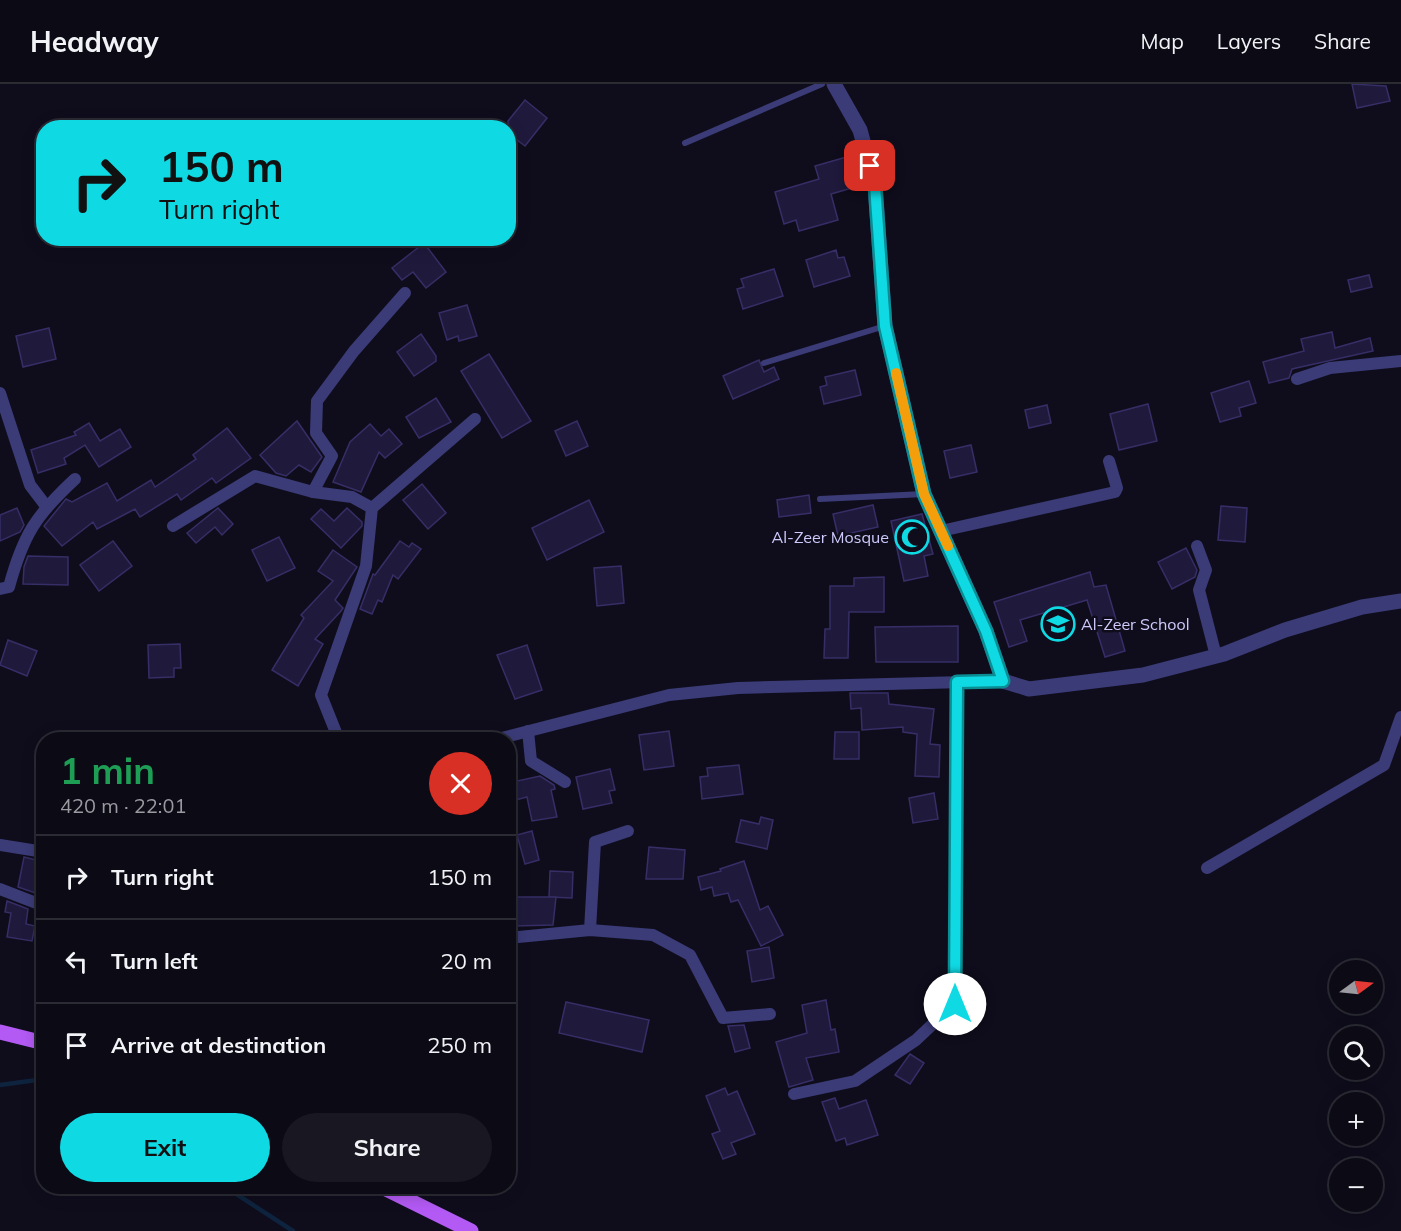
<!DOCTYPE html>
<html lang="en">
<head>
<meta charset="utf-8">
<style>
	body { margin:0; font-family:Mulish,sans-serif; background:#191822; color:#f1f3f6; height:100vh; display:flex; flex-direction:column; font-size:22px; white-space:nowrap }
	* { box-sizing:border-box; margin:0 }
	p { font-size:20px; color:#9a9aa0 }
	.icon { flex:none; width:33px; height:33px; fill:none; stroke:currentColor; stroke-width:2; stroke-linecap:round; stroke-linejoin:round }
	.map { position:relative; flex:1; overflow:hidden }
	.details { position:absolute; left:36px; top:648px; width:480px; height:462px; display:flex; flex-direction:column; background:#0b0a15; border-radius:24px; box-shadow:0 3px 15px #0003,0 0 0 2px #2b2b34 }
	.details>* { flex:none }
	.guide { position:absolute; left:36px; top:36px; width:480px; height:126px; border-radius:24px; box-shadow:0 3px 15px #0003,0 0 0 2px #2b2b34; background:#0fdae4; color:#111; overflow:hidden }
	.needle { width:39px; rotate:75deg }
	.controls { position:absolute; left:1329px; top:876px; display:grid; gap:12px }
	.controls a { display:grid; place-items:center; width:54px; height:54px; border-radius:50%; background:#0b0a15; box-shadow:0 3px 15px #0003,0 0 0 2px #2b2b34; font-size:30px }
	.pin { position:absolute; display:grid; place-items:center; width:51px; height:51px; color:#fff; margin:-26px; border-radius:12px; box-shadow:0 3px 9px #0006 }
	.me { position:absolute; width:66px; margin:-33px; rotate:0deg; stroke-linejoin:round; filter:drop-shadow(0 0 4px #0008) }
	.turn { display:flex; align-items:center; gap:21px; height:126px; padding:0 24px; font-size:27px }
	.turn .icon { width:78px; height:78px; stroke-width:2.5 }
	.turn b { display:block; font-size:42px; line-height:51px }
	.round { display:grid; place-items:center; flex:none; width:63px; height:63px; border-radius:32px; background:#191822 }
	.overview { display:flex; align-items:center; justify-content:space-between; height:102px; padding:0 24px }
	h1 { font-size:36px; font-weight:700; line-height:45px; color:#1e9e55 }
	.button { display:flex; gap:12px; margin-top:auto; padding:12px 24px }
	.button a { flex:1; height:69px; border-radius:36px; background:#0fdae4; color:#111; font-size:24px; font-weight:700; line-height:69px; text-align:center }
	.button a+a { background:#191822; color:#f1f3f6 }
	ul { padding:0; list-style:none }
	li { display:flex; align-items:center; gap:18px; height:84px; padding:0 24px; border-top:2px solid #2b2b34 }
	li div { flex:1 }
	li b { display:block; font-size:22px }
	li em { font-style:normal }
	header { display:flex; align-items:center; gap:36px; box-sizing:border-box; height:84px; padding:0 30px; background:#0b0a15; border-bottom:2px solid #2b2b34 }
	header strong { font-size:28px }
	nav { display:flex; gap:33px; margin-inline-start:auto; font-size:21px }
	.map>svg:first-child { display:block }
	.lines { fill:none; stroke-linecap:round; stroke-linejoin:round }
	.stream { stroke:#0e233e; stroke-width:4.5 }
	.building { fill:#1f1a3c; stroke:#362e66; stroke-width:1.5 }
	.service { stroke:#3b3b78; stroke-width:6 }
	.minor { stroke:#3b3b78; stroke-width:12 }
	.tertiary { stroke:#3b3b78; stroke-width:15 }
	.primary { stroke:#b35af4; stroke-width:15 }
	.route-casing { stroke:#0a8e94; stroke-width:15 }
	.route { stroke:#0fdae4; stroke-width:10 }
	.slow { stroke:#f59e0b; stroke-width:10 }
	.labels { text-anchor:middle; stroke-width:5; stroke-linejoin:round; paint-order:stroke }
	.poi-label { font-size:16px; fill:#cecbfc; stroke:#0f0d1c; text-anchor:end }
</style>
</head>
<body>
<header>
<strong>Headway</strong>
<nav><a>Map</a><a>Layers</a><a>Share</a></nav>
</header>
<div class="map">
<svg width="1401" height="1147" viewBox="0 0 1401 1147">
	<rect width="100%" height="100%" fill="#0f0d1c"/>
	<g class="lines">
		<g class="stream">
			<polyline points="0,1001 44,995"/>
			<polyline points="224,1102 293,1147"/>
		</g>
	</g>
	<g class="building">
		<polygon points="1352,0 1386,2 1390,17 1357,24"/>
		<polygon points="525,16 547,34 525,62 508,49 508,37"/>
		<polygon points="850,72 859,102 831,110 838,136 799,147 796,136 784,140 775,108 819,95 815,82"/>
		<polygon points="424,159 446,188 426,204 413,188 402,196 392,184"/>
		<polygon points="836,166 838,174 844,173 850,192 814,203 806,176"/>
		<polygon points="774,185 783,212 743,225 737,205 744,203 741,195"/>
		<polygon points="1369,191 1372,203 1351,208 1348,196"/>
		<polygon points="467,221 477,252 459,257 458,252 447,256 439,229"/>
		<polygon points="49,244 56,275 23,283 16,252"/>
		<polygon points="1332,248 1335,264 1370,254 1373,267 1292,285 1289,294 1269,299 1263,278 1304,267 1301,255"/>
		<polygon points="421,250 436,272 436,277 414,292 397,268"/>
		<polygon points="489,270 531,337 502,354 461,287"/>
		<polygon points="759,276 764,288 774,283 779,295 733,315 723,292"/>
		<polygon points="855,286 861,311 824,320 820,303 827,301 825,293"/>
		<polygon points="1249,297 1256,319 1239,324 1241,332 1220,338 1211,309"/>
		<polygon points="436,314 451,338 419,354 406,333"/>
		<polygon points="1148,320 1157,357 1119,366 1110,330"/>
		<polygon points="1047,321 1051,339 1029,344 1025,326"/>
		<polygon points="297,337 322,373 311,388 299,381 286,392 276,389 260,371"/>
		<polygon points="577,337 588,362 566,372 555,347"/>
		<polygon points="89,339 100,357 120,345 131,363 99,383 85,361 64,374 66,380 38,389 31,366 76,351 74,348"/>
		<polygon points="370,340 381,352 389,345 402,360 385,374 379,368 361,408 333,398 350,358"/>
		<polygon points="227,344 251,374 216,399 212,394 181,416 177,410 140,433 135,425 97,445 93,438 62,462 44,442 66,415 72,418 107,399 117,417 151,396 155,403 196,375 193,371"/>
		<polygon points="971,361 977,388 950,394 944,367"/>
		<polygon points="422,400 446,429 428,445 403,416"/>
		<polygon points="809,411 811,429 779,433 777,416"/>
		<polygon points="589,416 604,448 547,476 532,444"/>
		<polygon points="873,421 878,443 838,452 833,430"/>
		<polygon points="1221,422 1247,424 1245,458 1218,456"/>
		<polygon points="17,424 24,441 20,448 0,457 0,431"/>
		<polygon points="218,424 233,440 222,451 215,443 196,459 187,449"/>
		<polygon points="347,424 362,438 362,442 341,464 311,435 321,425 334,437"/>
		<polygon points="922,430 933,470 924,472 928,492 904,497 891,437"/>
		<polygon points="279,453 295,484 267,497 252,466"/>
		<polygon points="113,457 132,482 99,507 80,481"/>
		<polygon points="400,457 409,463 412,459 421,465 398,495 393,491 382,518 378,516 372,530 360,525 373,490 375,491"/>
		<polygon points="1186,464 1197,486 1195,493 1172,505 1158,478"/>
		<polygon points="333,466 357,483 335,516 343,524 341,527 315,555 323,560 298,602 272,586 304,534 301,531 333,497 318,487"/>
		<polygon points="28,472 68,473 68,501 23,500 24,483"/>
		<polygon points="621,482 624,519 597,522 594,484"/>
		<polygon points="1090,488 1094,503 1106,501 1125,567 1105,573 1087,516 1020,536 1027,557 1009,563 994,518"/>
		<polygon points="884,493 884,528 849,528 848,574 824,574 825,545 830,545 830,502 854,502 854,494"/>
		<polygon points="958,542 958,578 876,578 875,543"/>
		<polygon points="8,556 37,567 27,592 0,581"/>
		<polygon points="180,560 181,584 174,584 174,593 149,594 148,561"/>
		<polygon points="527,561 542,606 515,615 497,571"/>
		<polygon points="850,609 888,609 889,620 934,625 930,660 940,661 939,693 915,692 917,650 903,648 903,643 862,646 861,624 851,625"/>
		<polygon points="669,647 674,682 644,686 639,651"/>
		<polygon points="835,648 859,648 859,675 834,675"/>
		<polygon points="739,681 743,710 702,715 700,693 708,692 707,684"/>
		<polygon points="610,685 615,706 609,707 612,719 583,725 576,693"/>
		<polygon points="540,692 554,701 555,705 551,706 557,733 532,737 527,713 508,718 508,699"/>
		<polygon points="934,709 938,735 913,739 909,714"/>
		<polygon points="761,733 773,736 767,765 736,758 741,736 759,740"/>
		<polygon points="532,747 539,776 525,780 517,751"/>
		<polygon points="649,763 685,766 683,795 646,795"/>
		<polygon points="24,773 44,778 44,812 18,803"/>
		<polygon points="744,777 760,826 768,822 783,851 761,862 738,816 731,818 728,809 714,812 712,803 701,806 698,793 721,787 720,785"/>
		<polygon points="550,787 573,788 572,814 549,813"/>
		<polygon points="513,813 556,813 553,841 513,842"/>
		<polygon points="7,817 28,825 26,840 35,842 32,857 7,853 11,829 5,828"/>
		<polygon points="769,863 774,894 752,898 747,867"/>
		<polygon points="826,916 831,946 835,945 839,968 806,974 813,996 789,1003 776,958 807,949 802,921"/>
		<polygon points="566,918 649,936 642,968 559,949"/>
		<polygon points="744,941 750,964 735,968 728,942"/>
		<polygon points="910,970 924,979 910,1000 895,991"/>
		<polygon points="725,1004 728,1011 737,1007 755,1050 731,1059 736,1070 723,1075 712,1050 720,1047 706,1012"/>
		<polygon points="835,1014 839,1025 866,1016 878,1051 847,1061 845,1054 836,1057 822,1018"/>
	</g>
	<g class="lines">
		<g class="service">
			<polyline points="685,59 822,0"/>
			<polyline points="764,279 885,242"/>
			<polyline points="820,415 924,410"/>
		</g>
		<g class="minor">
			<polyline points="1297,295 1330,284 1401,277"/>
			<polyline points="0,309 30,401 46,422"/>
			<polyline points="313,408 332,372 316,349 317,317 354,267 405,209"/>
			<polyline points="173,442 255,392 313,408 352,413 372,424"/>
			<polyline points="941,447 1115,408 1117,404 1109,377"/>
			<polyline points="1197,462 1206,486 1199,506 1216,572"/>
			<path d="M 0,505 L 9,503 C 23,451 36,431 75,395"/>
			<polyline points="528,647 531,677 565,698"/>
			<polyline points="339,656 321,611 366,482 372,424 475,335"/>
			<polyline points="494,656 669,611 738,604 1003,597"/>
			<polyline points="0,761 44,768"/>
			<polyline points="1207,784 1384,681 1401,633"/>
			<polyline points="0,805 44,822"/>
			<polyline points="590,846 595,758 628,747"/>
			<polyline points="508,854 590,846 653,851 690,871 723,934 770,930"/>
			<polyline points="794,1010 855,997 916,956 955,919 957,598"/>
		</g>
		<polyline class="tertiary" points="834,0 860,46 875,101 885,242 924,410 986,547 1003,597 1029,605 1143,591 1224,570 1285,546 1362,523 1401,517"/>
		<g class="primary">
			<polyline points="0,948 44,959"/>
			<polyline points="380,1102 471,1147"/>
		</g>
	</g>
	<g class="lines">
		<defs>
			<polyline id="route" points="870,82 875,101 885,242 924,410 986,547 1003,597 957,598 955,920"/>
		</defs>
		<use href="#route" class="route-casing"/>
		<use href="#route" class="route"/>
		<polyline class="slow" points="896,289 924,410 948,462"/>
	</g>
	<defs>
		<symbol id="mosque-ring" viewBox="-11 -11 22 22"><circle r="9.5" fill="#0f0d1c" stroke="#0fdae4" stroke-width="1.5"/><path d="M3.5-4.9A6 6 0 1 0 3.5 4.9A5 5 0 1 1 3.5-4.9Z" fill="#0fdae4"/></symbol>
		<symbol id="school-ring" viewBox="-11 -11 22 22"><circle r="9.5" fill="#0f0d1c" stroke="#0fdae4" stroke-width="1.5"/><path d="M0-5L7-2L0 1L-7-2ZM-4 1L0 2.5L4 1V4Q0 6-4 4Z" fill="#0fdae4"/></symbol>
	</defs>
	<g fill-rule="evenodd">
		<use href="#mosque-ring" x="893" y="434" width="38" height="38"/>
		<use href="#school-ring" x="1039" y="521" width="38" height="38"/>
	</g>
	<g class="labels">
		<g class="poi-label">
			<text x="889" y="459">Al-Zeer Mosque</text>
			<text x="1081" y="546" text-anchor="start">Al-Zeer School</text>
		</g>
	</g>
</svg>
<div class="controls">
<a><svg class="needle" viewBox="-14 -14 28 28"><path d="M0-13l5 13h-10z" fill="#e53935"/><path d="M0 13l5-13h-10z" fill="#9a9aa0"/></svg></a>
<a><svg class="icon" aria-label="search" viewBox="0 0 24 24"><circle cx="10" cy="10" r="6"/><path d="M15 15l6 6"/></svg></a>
<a>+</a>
<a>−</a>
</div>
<div class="pin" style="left:870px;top:82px;background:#d93025"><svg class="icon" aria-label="arrive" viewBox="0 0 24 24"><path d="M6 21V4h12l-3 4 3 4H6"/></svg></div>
<svg class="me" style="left:955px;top:920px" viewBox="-20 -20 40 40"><circle r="19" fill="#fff"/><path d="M0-13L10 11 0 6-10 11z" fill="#0fdae4"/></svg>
<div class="guide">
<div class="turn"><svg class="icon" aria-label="right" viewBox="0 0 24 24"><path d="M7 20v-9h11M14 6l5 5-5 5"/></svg><div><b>150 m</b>Turn right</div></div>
</div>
<section class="details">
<div class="overview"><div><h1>1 min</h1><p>420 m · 22:01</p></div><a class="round" style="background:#d93025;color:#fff"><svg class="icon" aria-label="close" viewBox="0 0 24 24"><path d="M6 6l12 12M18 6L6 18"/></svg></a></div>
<ul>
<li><svg class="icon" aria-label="right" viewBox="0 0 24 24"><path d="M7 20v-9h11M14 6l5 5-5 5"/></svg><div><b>Turn right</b></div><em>150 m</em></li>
<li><svg class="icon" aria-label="left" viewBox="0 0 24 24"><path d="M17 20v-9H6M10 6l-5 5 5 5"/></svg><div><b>Turn left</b></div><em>20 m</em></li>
<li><svg class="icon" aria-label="arrive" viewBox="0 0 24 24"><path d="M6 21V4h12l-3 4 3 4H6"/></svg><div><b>Arrive at destination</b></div><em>250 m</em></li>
</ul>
<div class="button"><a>Exit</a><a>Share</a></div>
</section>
</div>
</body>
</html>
